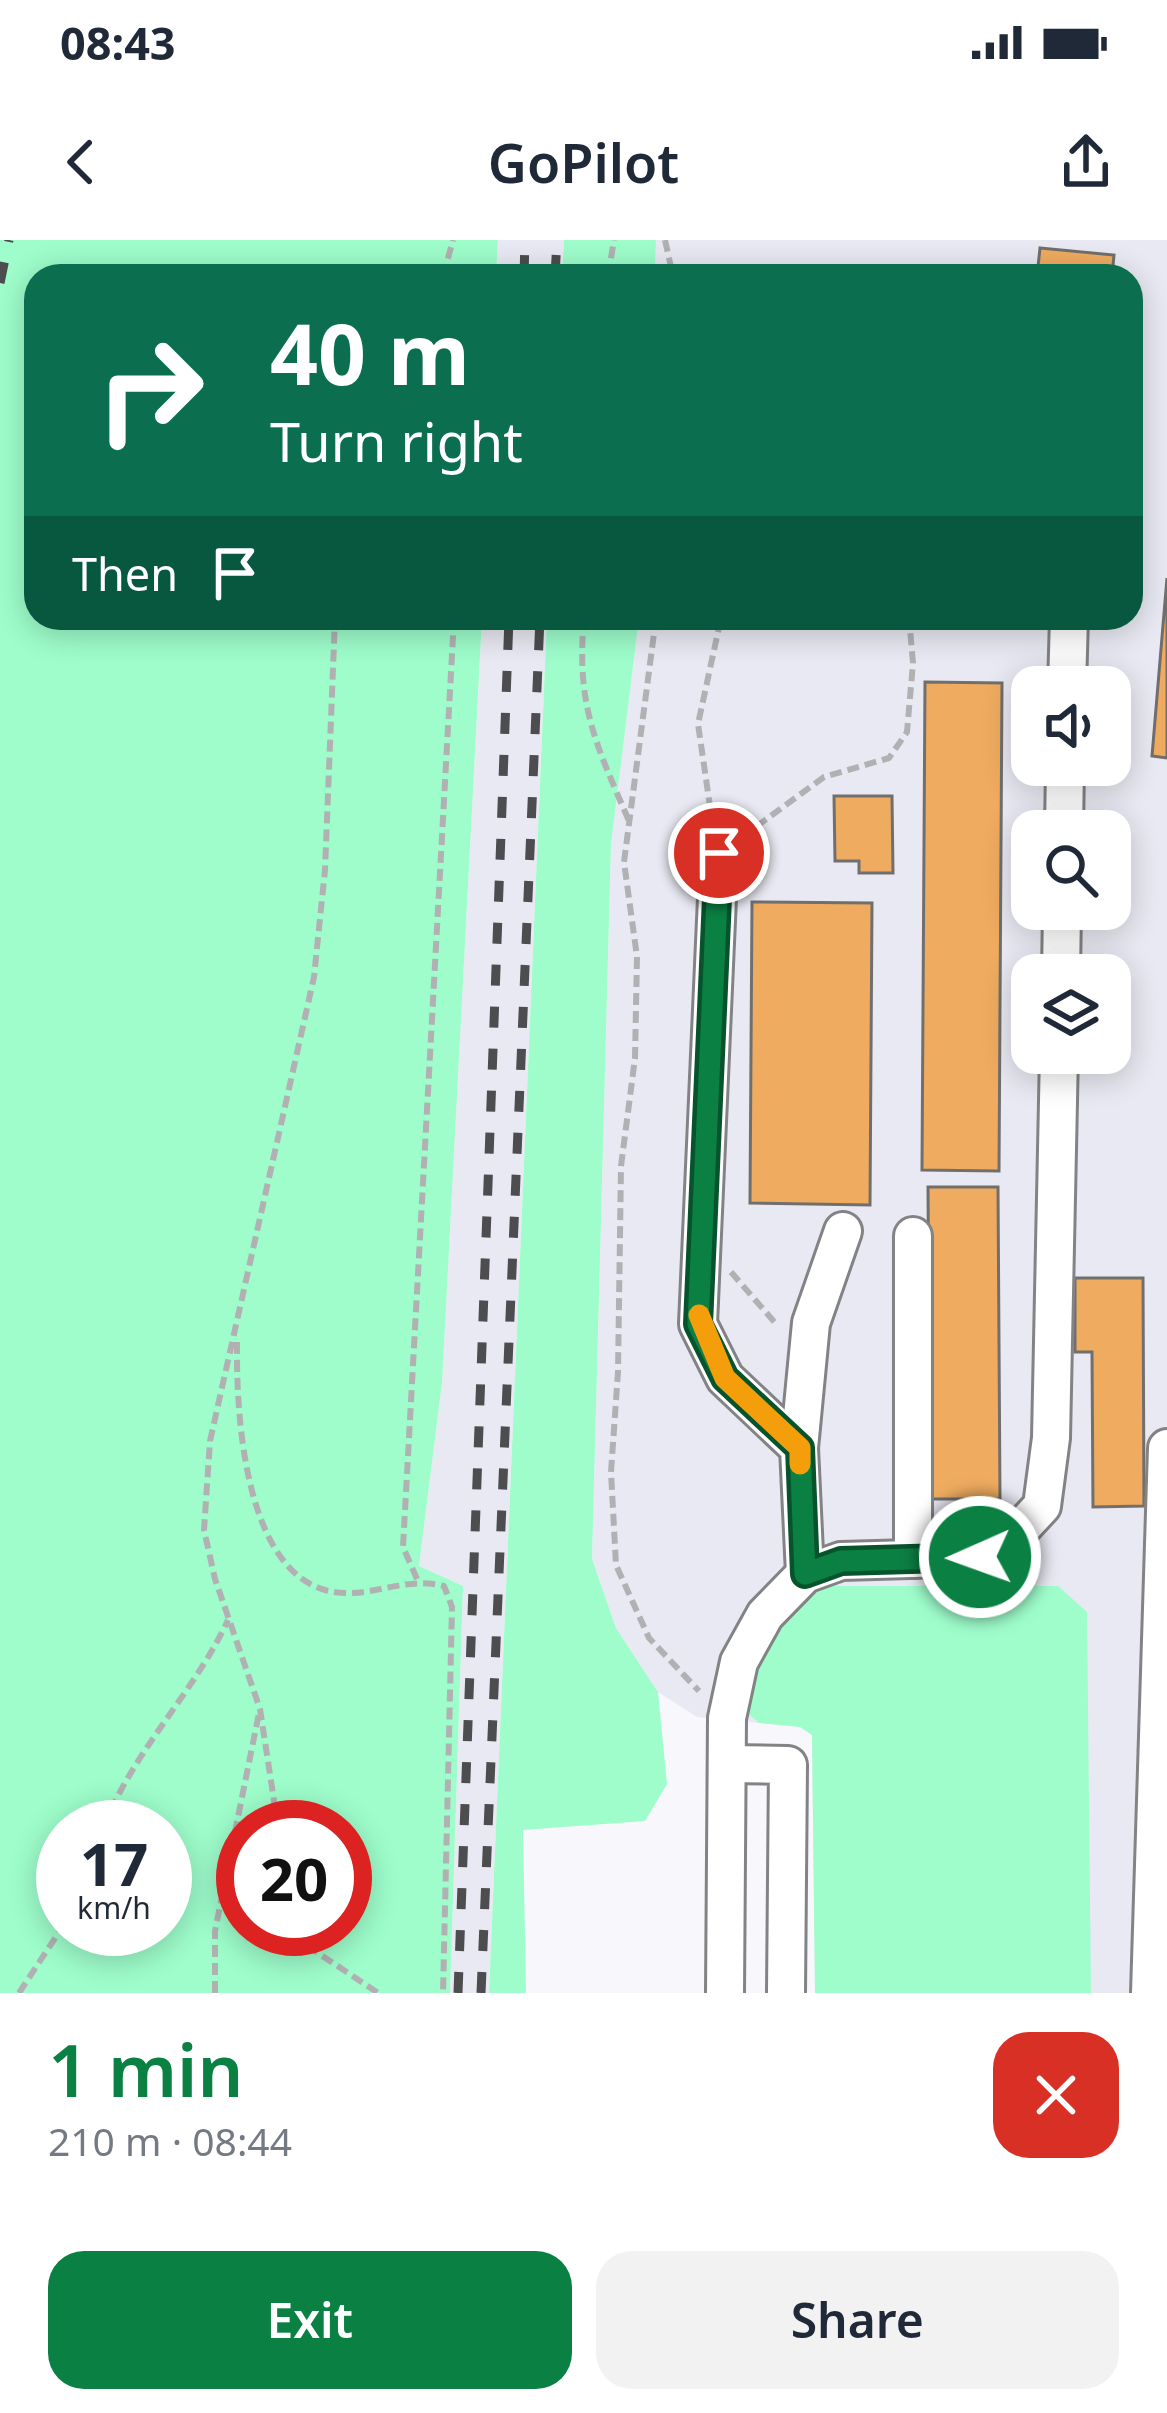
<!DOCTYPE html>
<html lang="en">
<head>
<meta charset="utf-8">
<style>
	body { margin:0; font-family:"Noto Sans",sans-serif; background:#f2f2f3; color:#1f2937; height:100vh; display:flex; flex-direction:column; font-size:45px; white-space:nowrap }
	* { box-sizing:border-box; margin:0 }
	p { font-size:39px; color:#747a83 }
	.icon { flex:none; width:66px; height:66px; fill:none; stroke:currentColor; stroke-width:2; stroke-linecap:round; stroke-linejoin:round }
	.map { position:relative; height:1753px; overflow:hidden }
	.details { display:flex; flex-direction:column; background:#fff; flex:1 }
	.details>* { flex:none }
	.hud { position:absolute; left:24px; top:24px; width:1119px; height:366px; border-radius:36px; box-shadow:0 6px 30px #0003; background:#0b6e4f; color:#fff; overflow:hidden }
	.controls { position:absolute; left:1011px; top:426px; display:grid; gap:24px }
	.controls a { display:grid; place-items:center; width:120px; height:120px; border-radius:24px; background:#fff; box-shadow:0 6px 30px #0003; font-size:60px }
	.speed { position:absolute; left:36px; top:1560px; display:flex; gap:24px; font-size:60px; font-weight:700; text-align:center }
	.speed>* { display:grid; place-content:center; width:156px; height:156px; border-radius:50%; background:#fff; box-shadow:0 6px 30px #0003; line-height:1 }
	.speed small { font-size:30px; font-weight:400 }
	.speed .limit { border:18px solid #d22; background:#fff; color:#111 }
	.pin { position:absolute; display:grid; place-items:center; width:102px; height:102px; color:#fff; margin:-51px; border:6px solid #fff; border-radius:50%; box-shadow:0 3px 12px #0007 }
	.me { position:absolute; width:132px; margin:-66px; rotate:268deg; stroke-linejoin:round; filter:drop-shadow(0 0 9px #0008) }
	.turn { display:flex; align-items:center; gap:42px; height:252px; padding:0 48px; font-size:54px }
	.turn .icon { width:156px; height:156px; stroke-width:2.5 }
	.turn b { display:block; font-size:84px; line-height:102px }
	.then { display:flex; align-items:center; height:114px; padding:0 48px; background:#0003; gap:24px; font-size:45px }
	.round { display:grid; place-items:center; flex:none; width:126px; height:126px; border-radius:36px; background:#f2f2f3 }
	.overview { display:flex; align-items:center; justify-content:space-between; height:204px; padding:0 48px }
	h1 { font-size:72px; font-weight:600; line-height:90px; color:#0b8043 }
	.cta { display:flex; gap:24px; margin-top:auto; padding:24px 48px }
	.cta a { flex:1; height:138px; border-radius:36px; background:#0b8043; color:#fff; font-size:48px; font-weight:600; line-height:138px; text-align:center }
	.cta a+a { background:#f2f2f3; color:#1f2937 }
	.status { display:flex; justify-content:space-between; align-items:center; height:84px; padding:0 60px; background:#fff; direction:ltr }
	.status svg { height:33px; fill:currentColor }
	header { display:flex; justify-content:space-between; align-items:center; height:156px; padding:0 48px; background:#fff; font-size:54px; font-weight:600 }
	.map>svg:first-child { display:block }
	.built { fill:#e9e9f3; fill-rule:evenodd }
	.green { fill:#9efdcb; fill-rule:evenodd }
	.building { fill:#efac60; stroke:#716f6d; stroke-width:3 }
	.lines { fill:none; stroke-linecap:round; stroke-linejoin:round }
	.minor-casing { stroke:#838386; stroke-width:42 }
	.path { stroke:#b1b1b4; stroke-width:6; stroke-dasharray:12 6; stroke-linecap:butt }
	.minor { stroke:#fff; stroke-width:36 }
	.rail { stroke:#4d4d4f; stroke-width:9; stroke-dasharray:21 21; stroke-linecap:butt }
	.route-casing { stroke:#07532c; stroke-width:30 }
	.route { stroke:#0b8043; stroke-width:21 }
	.slow { stroke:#f59e0b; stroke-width:21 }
</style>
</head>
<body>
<div class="status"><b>08:43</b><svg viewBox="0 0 49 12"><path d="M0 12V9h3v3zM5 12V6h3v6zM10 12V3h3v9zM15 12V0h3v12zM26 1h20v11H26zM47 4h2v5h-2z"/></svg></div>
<header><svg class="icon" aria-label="back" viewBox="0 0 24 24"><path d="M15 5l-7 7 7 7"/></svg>GoPilot<svg class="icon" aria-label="share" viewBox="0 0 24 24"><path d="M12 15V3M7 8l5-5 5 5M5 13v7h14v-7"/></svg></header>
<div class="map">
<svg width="1167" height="1753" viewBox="0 0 1167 1753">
	<rect width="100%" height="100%" fill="#f8f8fc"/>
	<g class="built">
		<polygon points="498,0 564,0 562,36 496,36"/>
		<path d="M 656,0 L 1167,0 L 1167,1753 L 815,1753 L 812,1495 L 800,1487 L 697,1477 L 658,1452 L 616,1388 L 592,1319 L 611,604 L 639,378 L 1131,378 L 1131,36 L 655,36 ZM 1032,447 L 1110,447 L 1110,525 L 1032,525 ZM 1032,591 L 1110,591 L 1110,669 L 1032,669 ZM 1032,735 L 1110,735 L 1110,813 L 1032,813 Z"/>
		<polygon points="482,378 547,378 489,1753 450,1753 463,1346 419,1326 442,1143"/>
	</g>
	<g class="green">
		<path d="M 0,0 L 498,0 L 496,36 L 36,36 L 36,378 L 482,378 L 442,1143 L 419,1326 L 463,1346 L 450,1753 L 0,1753 ZM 63,1587 L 165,1587 L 165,1689 L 63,1689 ZM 243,1587 L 345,1587 L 345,1689 L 243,1689 Z"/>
		<polygon points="564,0 656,0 655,36 562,36"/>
		<polygon points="547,378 639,378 611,604 592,1319 616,1388 658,1452 667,1544 645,1581 523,1590 526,1753 489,1753"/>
		<path d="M 830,1346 L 1058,1346 L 1087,1372 L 1091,1753 L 815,1753 L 812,1495 L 800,1487 L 759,1483 L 749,1474 C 752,1423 780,1365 830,1346 Z"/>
	</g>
	<g class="building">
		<polygon points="1040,8 1114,15 1112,36 1037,36"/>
		<polygon points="1167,338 1167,518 1152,516"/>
		<polygon points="925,442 1002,443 999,931 922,930"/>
		<polygon points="834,556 892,556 893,633 859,633 859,621 835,621"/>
		<polygon points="752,662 872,663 870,965 750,963"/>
		<polygon points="928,947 998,947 1000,1259 930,1259"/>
		<polygon points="1075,1038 1143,1038 1144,1266 1093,1267 1092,1112 1075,1112"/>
	</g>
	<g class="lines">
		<defs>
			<g id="minor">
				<polyline points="1067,447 1069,378"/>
				<polyline points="1064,591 1065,525"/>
				<polyline points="719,613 698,1084 725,1138 799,1208 805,1334"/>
				<polyline points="1061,735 1062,669"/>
				<polyline points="799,1208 811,1083 843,991"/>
				<polyline points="913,1319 913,996"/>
				<polyline points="727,1524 788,1525 786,1753"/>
				<polyline points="725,1753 727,1478 739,1422 765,1375 805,1334 841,1321 980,1317 1015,1295 1042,1266 1051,1198 1059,813"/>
				<polyline points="1150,1753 1167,1208"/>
			</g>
		</defs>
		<use href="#minor" class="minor-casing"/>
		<g class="path">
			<polyline points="665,0 673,36"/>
			<polyline points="443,36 453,0"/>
			<polyline points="608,36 614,0"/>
			<path d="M 584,378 C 576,465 595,502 629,581"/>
			<polyline points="656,378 624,622 637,717 635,818 621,926 618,1132 611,1232 616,1325 649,1398 699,1451"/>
			<polyline points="713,587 698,484 721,378"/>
			<polyline points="742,597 824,537 889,518 907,492 913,423 909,378"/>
			<polyline points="731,1032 777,1085"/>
			<path d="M 237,1102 C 236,1173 244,1327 325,1350 C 367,1362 400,1335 444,1346 L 452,1367 L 443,1753"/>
			<polyline points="417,1339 403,1307 454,378"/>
			<path d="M 104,1587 C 133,1511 194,1453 228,1380"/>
			<polyline points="278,1587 260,1469 215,1339 204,1290 210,1201 314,737 325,630 335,378"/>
			<polyline points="299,1689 315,1711 378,1753"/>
			<polyline points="19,1753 63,1686"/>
			<polyline points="215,1753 215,1691 259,1473"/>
		</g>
		<use href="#minor" class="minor"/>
		<g class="rail">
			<polyline points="524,36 525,0"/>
			<polyline points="555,36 557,0"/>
			<polyline points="0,43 9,0"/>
			<polyline points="458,1753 509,378"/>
			<polyline points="481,1753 540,378"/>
		</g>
	</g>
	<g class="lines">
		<defs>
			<polyline id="route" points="719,613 698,1084 725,1138 800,1208 805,1334 841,1321 980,1317"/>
		</defs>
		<use href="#route" class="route-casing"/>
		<use href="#route" class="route"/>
		<polyline class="slow" points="699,1075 725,1138 800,1208 800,1224"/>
	</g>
</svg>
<div class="controls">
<a><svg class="icon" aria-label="sound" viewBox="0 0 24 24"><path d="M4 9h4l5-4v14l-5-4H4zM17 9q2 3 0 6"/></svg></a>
<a><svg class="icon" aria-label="search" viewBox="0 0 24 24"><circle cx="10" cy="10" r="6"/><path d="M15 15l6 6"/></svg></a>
<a><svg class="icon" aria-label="layers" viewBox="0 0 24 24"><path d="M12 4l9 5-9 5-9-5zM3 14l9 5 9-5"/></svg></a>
</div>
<div class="speed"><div>17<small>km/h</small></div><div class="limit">20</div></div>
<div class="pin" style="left:719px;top:613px;background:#d93025"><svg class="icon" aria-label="arrive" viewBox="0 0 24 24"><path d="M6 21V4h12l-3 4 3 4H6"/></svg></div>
<svg class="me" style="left:980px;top:1317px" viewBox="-20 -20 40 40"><circle r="17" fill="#0b8043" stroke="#fff" stroke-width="3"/><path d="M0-11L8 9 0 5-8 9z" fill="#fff"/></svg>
<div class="hud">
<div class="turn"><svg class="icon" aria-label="right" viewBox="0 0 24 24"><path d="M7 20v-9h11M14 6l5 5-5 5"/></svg><div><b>40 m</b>Turn right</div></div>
<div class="then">Then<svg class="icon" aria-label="arrive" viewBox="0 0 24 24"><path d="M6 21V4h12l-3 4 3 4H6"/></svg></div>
</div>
</div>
<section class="details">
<div class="overview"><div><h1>1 min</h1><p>210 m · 08:44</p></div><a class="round" style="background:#d93025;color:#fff"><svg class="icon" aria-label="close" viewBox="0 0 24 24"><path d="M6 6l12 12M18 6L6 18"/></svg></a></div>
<div class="cta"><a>Exit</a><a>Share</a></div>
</section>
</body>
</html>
